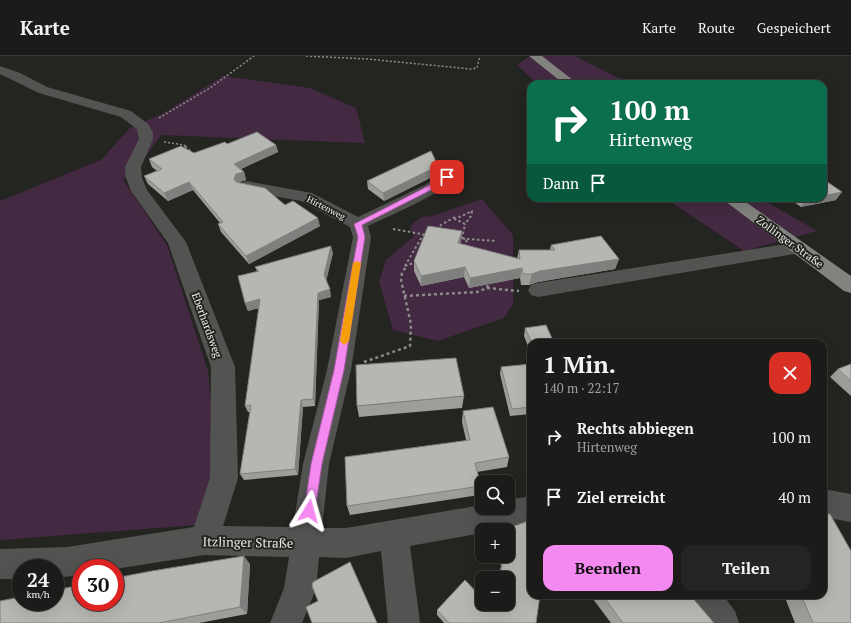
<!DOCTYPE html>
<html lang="de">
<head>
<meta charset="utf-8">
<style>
	body { margin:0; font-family:"PT Serif",serif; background:#242422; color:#f1f3f6; height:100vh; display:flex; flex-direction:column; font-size:15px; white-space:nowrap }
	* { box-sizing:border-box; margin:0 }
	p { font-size:13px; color:#a0a1a2 }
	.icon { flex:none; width:22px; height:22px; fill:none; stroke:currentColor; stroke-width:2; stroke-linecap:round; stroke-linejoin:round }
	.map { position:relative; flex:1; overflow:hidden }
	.sheet { position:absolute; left:527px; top:283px; width:300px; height:260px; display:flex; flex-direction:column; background:#1b1b19; border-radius:12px; box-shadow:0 4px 16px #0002,0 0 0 1px #393938 }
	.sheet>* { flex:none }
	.banner { position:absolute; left:527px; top:24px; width:300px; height:122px; border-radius:12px; box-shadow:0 4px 16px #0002,0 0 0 1px #393938; background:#0b6e4f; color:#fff; overflow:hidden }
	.tools { position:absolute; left:475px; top:419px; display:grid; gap:8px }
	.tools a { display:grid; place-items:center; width:40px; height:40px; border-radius:8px; background:#1b1b19; box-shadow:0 4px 16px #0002,0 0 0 1px #393938; font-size:20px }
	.speed { position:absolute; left:12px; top:503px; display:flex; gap:8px; font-size:20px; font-weight:700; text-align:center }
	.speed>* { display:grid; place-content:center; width:52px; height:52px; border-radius:50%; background:#1b1b19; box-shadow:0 4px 16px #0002,0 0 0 1px #393938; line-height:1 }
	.speed small { font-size:10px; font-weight:400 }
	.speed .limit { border:6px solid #d22; background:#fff; color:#111 }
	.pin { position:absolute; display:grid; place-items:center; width:34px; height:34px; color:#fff; margin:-17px; border-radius:8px; box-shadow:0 2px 6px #0006 }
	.me { position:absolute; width:44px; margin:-22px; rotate:8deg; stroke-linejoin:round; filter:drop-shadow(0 0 3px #0008) }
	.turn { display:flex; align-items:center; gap:14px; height:84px; padding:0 16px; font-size:18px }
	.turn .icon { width:52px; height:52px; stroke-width:2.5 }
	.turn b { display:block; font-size:28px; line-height:34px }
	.then { display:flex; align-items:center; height:38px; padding:0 16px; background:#0003; gap:8px; font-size:15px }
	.round { display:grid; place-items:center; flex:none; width:42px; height:42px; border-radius:12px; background:#242422 }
	.head { display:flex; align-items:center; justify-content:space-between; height:68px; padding:0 16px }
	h1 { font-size:24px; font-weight:800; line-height:30px }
	.primary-button { display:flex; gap:8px; margin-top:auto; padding:8px 16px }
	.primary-button a { flex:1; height:46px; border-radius:12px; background:#f489f0; color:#111; font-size:16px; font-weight:800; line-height:46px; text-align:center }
	.primary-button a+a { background:#242422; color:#f1f3f6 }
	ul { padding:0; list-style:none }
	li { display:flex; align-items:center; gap:12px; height:60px; padding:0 16px }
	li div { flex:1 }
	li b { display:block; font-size:15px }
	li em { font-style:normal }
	header { display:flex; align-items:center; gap:24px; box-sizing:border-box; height:56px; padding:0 20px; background:#1b1b19; border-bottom:1px solid #393938 }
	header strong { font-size:19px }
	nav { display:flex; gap:22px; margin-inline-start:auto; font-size:14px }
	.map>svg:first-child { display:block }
	.green { fill:#432a42 }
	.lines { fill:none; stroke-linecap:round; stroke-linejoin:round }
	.path-far2 { stroke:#8c8c89; stroke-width:1.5; stroke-dasharray:2 2; stroke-linecap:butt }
	.path-far1 { stroke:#8c8c89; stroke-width:2; stroke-dasharray:2.5 2.5; stroke-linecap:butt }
	.path { stroke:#8c8c89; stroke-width:2.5; stroke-dasharray:3 3; stroke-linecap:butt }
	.minor { fill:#535352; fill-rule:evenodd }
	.major { fill:#82827f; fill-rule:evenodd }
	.wall { fill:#9d9d99 }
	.shaded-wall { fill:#7f807d }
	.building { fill:#b6b7b2; stroke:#7f807d }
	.route { fill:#f489f0; stroke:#9f599c }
	.slow { fill:#f59e0b }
	.labels { text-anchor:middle; stroke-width:4; stroke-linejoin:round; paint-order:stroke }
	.far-street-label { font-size:9px; fill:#eaeae8; stroke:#242421 }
	.street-label { font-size:11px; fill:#eaeae8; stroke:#242421 }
	.near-street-label { font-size:13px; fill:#eaeae8; stroke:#242421 }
</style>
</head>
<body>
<header>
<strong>Karte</strong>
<nav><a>Karte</a><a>Route</a><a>Gespeichert</a></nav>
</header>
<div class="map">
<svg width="851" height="567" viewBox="0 0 851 567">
	<rect width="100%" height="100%" fill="#242421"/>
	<g class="green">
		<polygon points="530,0 575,0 631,28 537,28 517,9"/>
		<polygon points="223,20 310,32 356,52 365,87 161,79 139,110 123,124 167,189 208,315 217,416 197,469 0,484 0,145 101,104 130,72 162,58"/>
		<polygon points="665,142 760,142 817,175 744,195"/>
		<polygon points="482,143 513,179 513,248 504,262 438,285 393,274 379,226 386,204 414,180 410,173 413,167 422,161 432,160"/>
	</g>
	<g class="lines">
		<g class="path-far2">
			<polyline points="306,0 367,3 471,13 477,12 480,0"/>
			<polyline points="159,62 210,32 254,0"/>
			<polyline points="164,86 184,89 186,91"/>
		</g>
		<g class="path-far1">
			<polyline points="185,90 193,98"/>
			<polygon points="472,155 471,160 465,168 455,163"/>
			<polyline points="393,173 427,179"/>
			<polyline points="437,174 441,169 455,161"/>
			<polyline points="458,182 467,183 465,191"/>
			<polyline points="462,183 465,168"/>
			<polyline points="467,183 497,185"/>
			<polyline points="405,210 423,179"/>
			<polyline points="405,210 416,206"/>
		</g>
		<g class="path">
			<polyline points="487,232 519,235"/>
			<polyline points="404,240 477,236 487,232 489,226"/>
			<polyline points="364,306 410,290 411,268 401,224 402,217 407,209"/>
		</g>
		<g class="minor">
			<path d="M 0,10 L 20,17 L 47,31 L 131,55 L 148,68 L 153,77 L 153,83 L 141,111 L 142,122 L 147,134 L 186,186 L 235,311 L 238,422 L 223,470 L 293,471 L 303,408 L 327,314 L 353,181 L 350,171 L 301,145 L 246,135 L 240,133 L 238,130 L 240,127 L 246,125 L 312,137 L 358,161 L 425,129 L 441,118 L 453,118 L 455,121 C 443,138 388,160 368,170 L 371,181 L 351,314 L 329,408 L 322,472 L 346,472 L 482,449 L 482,452 L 508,452 L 508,444 L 531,440 L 531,468 L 498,474 L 482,474 L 482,477 L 410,490 L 420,567 L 388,567 L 381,495 L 346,502 L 319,501 L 316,533 L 302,567 L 270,567 L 284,532 L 289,501 L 204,499 L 115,513 L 81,512 L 81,519 L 55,522 L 55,512 L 21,512 L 21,523 L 0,523 L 0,493 L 67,491 L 194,471 L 210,422 L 211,311 L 168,187 L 131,135 L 126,122 L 125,111 L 139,83 L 137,73 L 121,61 L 39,37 L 0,18 Z"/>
			<polygon points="799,186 806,188 808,192 806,196 538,241 531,239 528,234 531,229 538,227"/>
			<polygon points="823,433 851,438 851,466 823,461"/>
			<polygon points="688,539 723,539 735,555 739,567 704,567 693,550"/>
		</g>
		<g class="major">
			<polygon points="529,0 542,0 578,28 564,28"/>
			<polygon points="721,142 740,142 851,220 851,237 844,235"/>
		</g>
	</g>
	<g class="wall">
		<polygon points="276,89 278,96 241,113 244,116 246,124 239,126 285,149 320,170 249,208 221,176 218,168 220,167 193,134 168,145 148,128 144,120 157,115 152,111 149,103 194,97"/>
		<polygon points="438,110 438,118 384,145 368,133 367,125"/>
		<polygon points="788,142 823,142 836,144 801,151"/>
		<polygon points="462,175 461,185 460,188 517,203 519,194 550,194 551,189 619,203 615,213 538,226 529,229 521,229 520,222 469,232 464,221 421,230 414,215 414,205"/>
		<polygon points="333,197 326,224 331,241 319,244 315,350 303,351 298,419 244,424 240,418 250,356 248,356 245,350 259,252 248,255 245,247 257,215 255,211"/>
		<polygon points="525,272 554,287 531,287 531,298 524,280"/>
		<polygon points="531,308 531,358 510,360 500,318 501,311"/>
		<polygon points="851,308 851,340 830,321 838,313"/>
		<polygon points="464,340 462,352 359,361 357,350"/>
		<polygon points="463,355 509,401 507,411 477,416 481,430 479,439 350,459 347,450 466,384 462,366"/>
		<polygon points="498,500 508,500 536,567 444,567 437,559 437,554 492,553 493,548 508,548 508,522 498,522 501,510"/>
		<polygon points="250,508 247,558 199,567 0,567"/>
		<polygon points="590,539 690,539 714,567 611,567"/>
		<polygon points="784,539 823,539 851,567 795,567"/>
	</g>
	<g class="shaded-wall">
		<polygon points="276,89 278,96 236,115 234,108"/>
		<polygon points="438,110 438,118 384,145 383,137"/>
		<polygon points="244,116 246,124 239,126 237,131 234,123 236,118"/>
		<polygon points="189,126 193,134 168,145 164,137"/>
		<polygon points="842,136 836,144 801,151 806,143 810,142 823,142 823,140"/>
		<polygon points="318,162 320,170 249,208 246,200"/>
		<polygon points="462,175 461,185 457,198 458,187"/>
		<polygon points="331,190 333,197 326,226 324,219"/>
		<polygon points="619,203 615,213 538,226 529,229 532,218 540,215"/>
		<polygon points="465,211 464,221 421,230 421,220"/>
		<polygon points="522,212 520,222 469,232 470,222"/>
		<polygon points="330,233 331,241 319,244 315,350 313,343 318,237"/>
		<polygon points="260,243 263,251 248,255 245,247"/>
		<polygon points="301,344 303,351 298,419 295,413"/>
		<polygon points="244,500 250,508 247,558 240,551"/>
	</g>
	<g class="building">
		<polygon points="257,76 276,89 234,108 244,116 236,118 234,123 236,126 265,132 285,149 293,145 318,162 246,200 218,168 223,166 189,126 164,137 144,120 162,113 149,103 181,90 194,97 225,86 227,88"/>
		<polygon points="431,95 438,110 383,137 367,125"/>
		<polygon points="823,123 842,136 823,140"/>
		<polygon points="428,170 462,175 458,187 520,203 519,194 555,194 551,189 601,180 619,203 540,215 532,218 523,218 522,212 470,222 465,211 421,220 414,205"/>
		<polygon points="331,190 324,219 330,233 318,237 313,343 301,344 295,413 240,418 251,349 245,350 260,243 245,247 238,220 259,215 255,211"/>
		<polygon points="546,269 554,287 532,287 525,272"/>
		<polygon points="456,302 464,340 357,350 356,309"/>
		<polygon points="531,308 531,351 512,353 501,311"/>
		<polygon points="851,308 851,325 838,313"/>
		<polygon points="493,351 509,401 475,407 481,430 347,450 345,401 470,384 463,355"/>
		<polygon points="823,458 830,458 851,495 851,567 813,567 801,539 823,539"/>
		<polygon points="531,464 531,539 540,539 536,567 449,567 437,554 465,524 482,542 482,548 487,548 493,554 494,548 508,548 508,522 499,522 503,504 502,500 508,500 508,474 503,474"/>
		<polygon points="244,500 240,551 159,567 0,567 0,545 21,541 21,546 55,546 55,534 81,529 81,546 115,546 115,522 152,515"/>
		<polygon points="350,506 377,567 312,567 306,551 318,545 312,530 313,526"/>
		<polygon points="602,539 690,539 714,567 623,567"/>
	</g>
	<polygon class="route" points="445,119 450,121 433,133 362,169 365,181 344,314 322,408 315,455 314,459 309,461 305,459 304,455 311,408 334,314 347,240 358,181 354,168 428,130"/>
	<polygon class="slow" points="357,205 361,207 349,285 344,289 340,285 353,207"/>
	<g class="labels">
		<g class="far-street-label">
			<text transform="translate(326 152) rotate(27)" y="3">Hirtenweg</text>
		</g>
		<g class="street-label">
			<text transform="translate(790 186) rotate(36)" y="4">Zollinger Straße</text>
			<text transform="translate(207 269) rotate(70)" y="4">Eberhardsweg</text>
		</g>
		<g class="near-street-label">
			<text transform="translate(248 486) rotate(1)" y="5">Itzlinger Straße</text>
		</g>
	</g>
</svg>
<div class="tools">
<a><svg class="icon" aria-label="search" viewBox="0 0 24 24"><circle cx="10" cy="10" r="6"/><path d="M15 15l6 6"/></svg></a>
<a>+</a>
<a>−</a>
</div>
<div class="speed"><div>24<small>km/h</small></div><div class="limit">30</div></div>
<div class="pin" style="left:447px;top:121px;background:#d93025"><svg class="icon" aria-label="arrive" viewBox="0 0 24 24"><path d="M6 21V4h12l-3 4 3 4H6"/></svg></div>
<svg class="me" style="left:309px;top:455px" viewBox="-20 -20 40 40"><path d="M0-17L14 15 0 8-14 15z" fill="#f489f0" stroke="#fff" stroke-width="4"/></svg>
<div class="banner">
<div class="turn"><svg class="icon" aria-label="right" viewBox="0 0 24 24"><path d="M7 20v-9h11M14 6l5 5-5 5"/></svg><div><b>100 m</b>Hirtenweg</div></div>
<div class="then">Dann<svg class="icon" aria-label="arrive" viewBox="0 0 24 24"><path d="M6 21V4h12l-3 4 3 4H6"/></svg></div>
</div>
<section class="sheet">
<div class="head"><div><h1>1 Min.</h1><p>140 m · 22:17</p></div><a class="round" style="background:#d93025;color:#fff"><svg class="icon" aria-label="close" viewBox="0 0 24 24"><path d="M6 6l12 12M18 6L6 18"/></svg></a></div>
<ul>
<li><svg class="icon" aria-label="right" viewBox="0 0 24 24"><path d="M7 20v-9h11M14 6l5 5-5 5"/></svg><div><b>Rechts abbiegen</b><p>Hirtenweg</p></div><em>100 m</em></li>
<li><svg class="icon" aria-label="arrive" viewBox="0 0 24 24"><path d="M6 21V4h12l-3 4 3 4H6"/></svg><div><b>Ziel erreicht</b></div><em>40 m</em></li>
</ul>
<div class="primary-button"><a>Beenden</a><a>Teilen</a></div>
</section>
</div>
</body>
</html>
